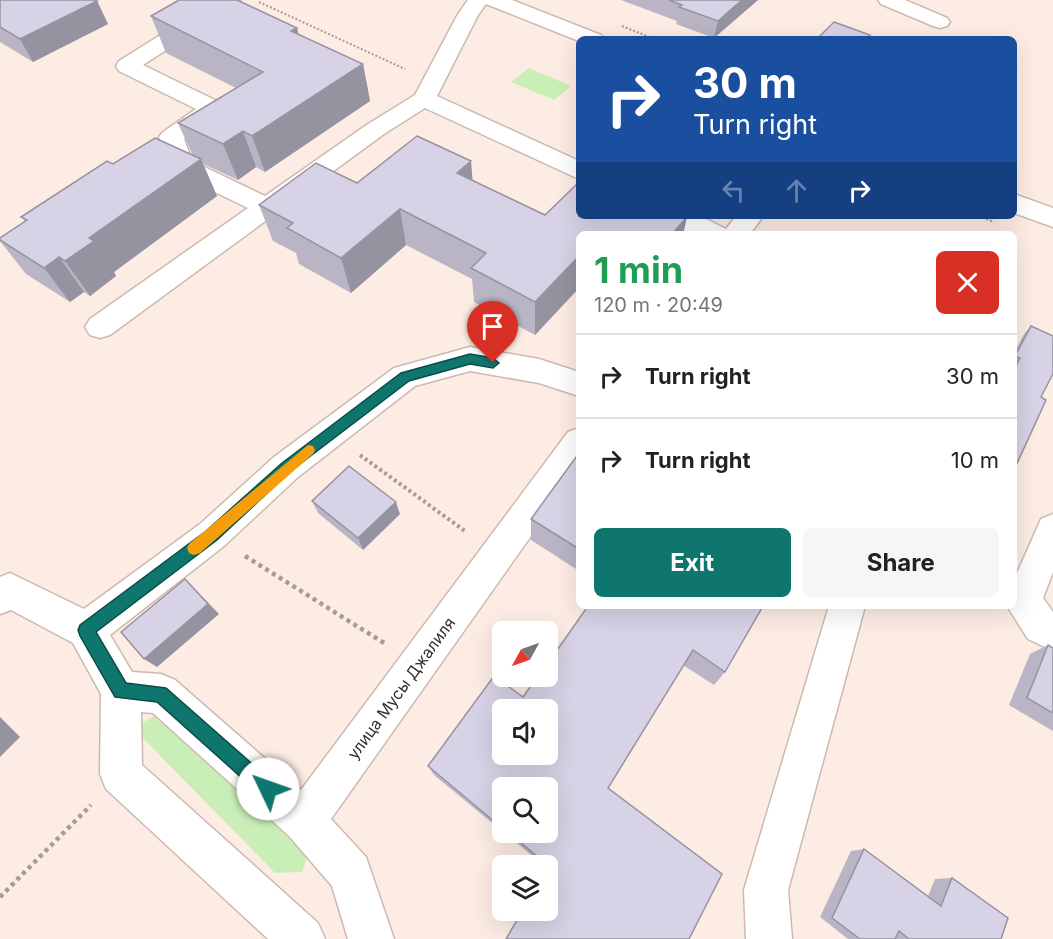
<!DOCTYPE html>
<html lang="en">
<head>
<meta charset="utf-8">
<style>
	body { margin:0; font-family:Inter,sans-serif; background:#f6f6f6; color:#222; height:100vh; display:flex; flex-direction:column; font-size:22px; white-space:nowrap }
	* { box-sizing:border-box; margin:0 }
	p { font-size:20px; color:#767676 }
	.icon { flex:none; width:33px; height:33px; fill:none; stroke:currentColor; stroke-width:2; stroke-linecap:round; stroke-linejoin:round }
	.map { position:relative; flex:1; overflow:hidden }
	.drawer { position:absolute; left:576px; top:231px; width:441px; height:378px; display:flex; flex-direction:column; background:#fff; border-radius:9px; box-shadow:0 6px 24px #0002 }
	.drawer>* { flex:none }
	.top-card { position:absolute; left:576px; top:36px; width:441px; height:183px; border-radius:9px; box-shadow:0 6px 24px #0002; background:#1a4fa0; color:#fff; overflow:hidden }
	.needle { width:39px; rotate:230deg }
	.controls { position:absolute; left:492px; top:621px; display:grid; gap:12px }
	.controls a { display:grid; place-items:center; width:66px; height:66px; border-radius:9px; background:#fff; box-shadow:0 6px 24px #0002; font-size:30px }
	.pin { position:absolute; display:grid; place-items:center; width:51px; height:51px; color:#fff; margin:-62px -26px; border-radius:50% 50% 50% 0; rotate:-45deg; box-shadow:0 0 6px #0007 }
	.pin .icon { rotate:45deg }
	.me { position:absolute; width:66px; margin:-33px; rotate:312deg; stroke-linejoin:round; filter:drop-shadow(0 0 4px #0008) }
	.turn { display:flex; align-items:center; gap:21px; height:126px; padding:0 18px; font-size:27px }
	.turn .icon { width:78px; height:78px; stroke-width:2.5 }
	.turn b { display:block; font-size:42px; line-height:51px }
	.lanes { display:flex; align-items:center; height:57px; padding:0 18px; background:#0003; justify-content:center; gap:30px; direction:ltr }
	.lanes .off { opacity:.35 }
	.round { display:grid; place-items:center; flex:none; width:63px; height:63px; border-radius:9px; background:#f6f6f6 }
	.summary { display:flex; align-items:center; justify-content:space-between; height:102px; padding:0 18px }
	h1 { font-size:36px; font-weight:700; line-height:45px; color:#1e9e55 }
	.action { display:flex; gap:12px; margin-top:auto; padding:12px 18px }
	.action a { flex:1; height:69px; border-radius:9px; background:#0f766e; color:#fff; font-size:24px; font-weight:700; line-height:69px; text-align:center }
	.action a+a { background:#f6f6f6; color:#222 }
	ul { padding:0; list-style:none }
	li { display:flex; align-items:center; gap:18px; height:84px; padding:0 18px; border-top:2px solid #e0e0e0 }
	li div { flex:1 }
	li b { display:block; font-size:22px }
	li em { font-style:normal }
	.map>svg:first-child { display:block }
	.green { fill:#c9efb7 }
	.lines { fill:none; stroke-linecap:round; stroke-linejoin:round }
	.minor-casing { stroke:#cdb9af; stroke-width:3 }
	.path-far2 { stroke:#a89b94; stroke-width:2; stroke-dasharray:2 2; stroke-linecap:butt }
	.path-far1 { stroke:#a89b94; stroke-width:4; stroke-dasharray:3 3; stroke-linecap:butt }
	.path { stroke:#a89b94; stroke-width:4.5; stroke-dasharray:4 4; stroke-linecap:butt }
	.minor { fill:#fff; fill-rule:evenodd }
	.wall { fill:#b9b5c5 }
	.shaded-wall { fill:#9693a0 }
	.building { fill:#d7d2e5; stroke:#9693a0; stroke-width:1.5; fill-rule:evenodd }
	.route { fill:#0f766e; stroke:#0a4d48; stroke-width:1.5 }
	.slow { fill:#f59e0b }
	.labels { text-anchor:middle; stroke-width:4.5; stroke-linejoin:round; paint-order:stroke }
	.street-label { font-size:16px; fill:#372f2b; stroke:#fff }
</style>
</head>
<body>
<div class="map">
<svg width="1053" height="939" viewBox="0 0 1053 939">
	<rect width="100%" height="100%" fill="#fdece3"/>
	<g class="green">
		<polygon points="529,68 571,86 554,100 511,82"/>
		<polygon points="159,713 308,854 302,872 275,873 133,728"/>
	</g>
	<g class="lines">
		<defs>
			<g id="minor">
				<polygon points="216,0 240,0 237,4 143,65 221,103 225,108 221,113 184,139 192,161 265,196 368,124 415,95 458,14 468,0 512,0 601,35 605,39 579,41 486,4 478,15 437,96 579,161 579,179 425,108 384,134 110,335 100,338 90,335 85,327 90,319 248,208 173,172 159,137 163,132 196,109 119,71 116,66 119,61"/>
				<polygon points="878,0 905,0 947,18 950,22 947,26 940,28 933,26 881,4"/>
				<polygon points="1014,194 1053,208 1053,227 1014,213"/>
				<path d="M 664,216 L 700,216 L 726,229 L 736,216 L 763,216 L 750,234 C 725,234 680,242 664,216 Z"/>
				<polygon points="470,347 539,359 579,372 579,396 539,383 470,371 415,386 298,477 224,546 110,635 132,672 161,674 175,680 301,790 568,432 579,428 579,468 331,819 366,857 394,939 348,939 332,886 289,836 153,713 141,712 142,765 318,923 325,939 268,939 106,789 100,774 101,694 73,643 11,610 0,614 0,577 10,573 84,609 200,524 274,457 394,368"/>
				<polygon points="1053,514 1053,572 1043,598 1053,612 1053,651 1028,639 1007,606 1014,606 1014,580 1041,519"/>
				<polygon points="829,606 865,606 788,890 792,939 746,939 744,890"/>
			</g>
		</defs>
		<use href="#minor" class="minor-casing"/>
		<g class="path-far2">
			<polyline points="259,2 405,69"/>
			<polyline points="622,26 654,39"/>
			<polyline points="979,216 994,222"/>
		</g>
		<polyline class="path-far1" points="360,455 465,531"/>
		<g class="path">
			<polyline points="245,556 384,643"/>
			<polyline points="0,897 91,805"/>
		</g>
		<use href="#minor" class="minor"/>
	</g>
	<g class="wall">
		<polygon points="0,0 97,1 108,24 33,62 0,42"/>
		<polygon points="621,0 758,0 714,38 676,24 677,21"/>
		<polygon points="151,16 298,35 363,64 370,101 265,172 256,167 238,180 203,164 217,196 114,272 116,276 90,296 84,292 70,302 26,274 0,241 0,238 25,221 21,217 113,164 193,156 178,123 236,88 166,53"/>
		<polygon points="473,181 545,215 687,217 683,234 579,234 579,288 535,335 474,302 472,279 406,245 351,293 299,264 296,253 273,241 259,205 357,183"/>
		<polygon points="1031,326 1041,397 1014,470 1014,353 1024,334"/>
		<polygon points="579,453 579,571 531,540 531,519"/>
		<polygon points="312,501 400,514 363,550 318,513"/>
		<polygon points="763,606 725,672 714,685 683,665 548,870 548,866 544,866 504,832 548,832 502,788 502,831 434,775 428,766 523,697"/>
		<polygon points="1048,645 1053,648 1053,731 1009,705 1030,654"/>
		<polygon points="864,849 928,896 935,879 952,878 1001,939 848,939 820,917 851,851"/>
	</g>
	<g class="shaded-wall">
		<polygon points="742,0 758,0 714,38 718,21"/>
		<polygon points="97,1 108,24 33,62 20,39"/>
		<polygon points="297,28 306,65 291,31"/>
		<polygon points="363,64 370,101 265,172 252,136"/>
		<polygon points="243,131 256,167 238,180 223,144"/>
		<polygon points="201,159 217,196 114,272 116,276 90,296 65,261 89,238"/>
		<polygon points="471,161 474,197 457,173"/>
		<polygon points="400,209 406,245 351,293 341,258"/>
		<polygon points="687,217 683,234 672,234"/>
		<polygon points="579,256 579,288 535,335 535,302"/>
		<polygon points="59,257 84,292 70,302 44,268"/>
		<polygon points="396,502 400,514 363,550 358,538"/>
		<polygon points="185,579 219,614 157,667 144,659"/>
		<polygon points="0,717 20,737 0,757"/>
	</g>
	<g class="building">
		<polygon points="0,0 94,0 97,1 20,39 0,27"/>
		<polygon points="179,0 237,0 297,28 291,31 363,64 252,136 243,131 223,144 178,123 263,72 151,16"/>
		<polygon points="669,0 742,0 718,21 679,7 682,5"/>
		<polygon points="834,22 870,35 866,39 817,39"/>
		<polygon points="417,136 471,161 457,173 545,215 579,182 579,216 685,216 687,217 672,234 579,234 579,256 535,302 471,268 486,253 400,209 341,258 287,228 293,223 259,205 316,163 357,183"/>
		<polygon points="155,138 201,159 89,238 94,241 65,261 59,257 44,268 0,240 0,238 27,220 21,217 107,161 113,164"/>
		<polygon points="1031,326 1053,336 1053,374 1041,397 1046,400 1014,470 1014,370 1020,358 1015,356"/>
		<polygon points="579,453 579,549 531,519"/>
		<polygon points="349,466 396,502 358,538 312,501"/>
		<polygon points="185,579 208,604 144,659 121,632"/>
		<path d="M 588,606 L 763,606 L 725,672 L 693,650 L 608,788 L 722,874 L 689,939 L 506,939 L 523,910 L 548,910 L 548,871 L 550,867 L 508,832 L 548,832 L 548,788 L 502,788 L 502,828 L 428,766 L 494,676 L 523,697 L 538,676 L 548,676 L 548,663 ZM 502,710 L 548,710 L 548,754 L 502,754 Z"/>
		<polygon points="1048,645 1053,648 1053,713 1027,698"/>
		<polygon points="864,849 941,906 952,878 1008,918 1001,939 909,939 899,931 895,939 860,939 832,918"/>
	</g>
	<polygon class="route" points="470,354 493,358 499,363 493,368 470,364 409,381 291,471 217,540 96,632 126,683 166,688 274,783 277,789 274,796 268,798 262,796 157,702 115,697 80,636 78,630 80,625 206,531 282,463 401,373"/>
	<polygon class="slow" points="308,445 313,446 315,450 313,454 200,553 194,555 189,553 187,548 189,544"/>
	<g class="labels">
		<g class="street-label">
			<text transform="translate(401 688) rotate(-54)" y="6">улица Мусы Джалиля</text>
		</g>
	</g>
</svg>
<div class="controls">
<a><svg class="needle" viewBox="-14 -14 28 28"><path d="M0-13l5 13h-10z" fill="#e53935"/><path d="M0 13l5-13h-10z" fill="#767676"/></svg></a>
<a><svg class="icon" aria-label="sound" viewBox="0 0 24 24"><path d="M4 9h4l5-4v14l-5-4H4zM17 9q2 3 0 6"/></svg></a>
<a><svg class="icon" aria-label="search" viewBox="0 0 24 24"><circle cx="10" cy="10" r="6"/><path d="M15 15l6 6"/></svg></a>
<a><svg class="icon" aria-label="layers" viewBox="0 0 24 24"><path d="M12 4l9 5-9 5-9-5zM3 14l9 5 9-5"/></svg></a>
</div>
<div class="pin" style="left:493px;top:363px;background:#d93025"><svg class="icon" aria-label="arrive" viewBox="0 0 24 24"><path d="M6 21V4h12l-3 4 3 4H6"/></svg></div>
<svg class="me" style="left:268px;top:789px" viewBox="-20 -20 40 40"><circle r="19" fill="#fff"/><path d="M0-13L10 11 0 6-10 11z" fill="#0f766e"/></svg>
<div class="top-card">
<div class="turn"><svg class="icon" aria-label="right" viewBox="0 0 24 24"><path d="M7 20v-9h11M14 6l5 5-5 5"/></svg><div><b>30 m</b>Turn right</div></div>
<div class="lanes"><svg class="icon off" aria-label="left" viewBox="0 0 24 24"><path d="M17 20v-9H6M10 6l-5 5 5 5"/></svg><svg class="icon off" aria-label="ahead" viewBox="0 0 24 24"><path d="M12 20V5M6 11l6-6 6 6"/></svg><svg class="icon" aria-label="right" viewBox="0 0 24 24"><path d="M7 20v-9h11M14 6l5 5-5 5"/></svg></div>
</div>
<section class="drawer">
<div class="summary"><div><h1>1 min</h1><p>120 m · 20:49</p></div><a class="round" style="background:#d93025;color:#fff"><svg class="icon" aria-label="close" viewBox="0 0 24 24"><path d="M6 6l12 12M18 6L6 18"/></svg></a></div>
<ul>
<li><svg class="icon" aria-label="right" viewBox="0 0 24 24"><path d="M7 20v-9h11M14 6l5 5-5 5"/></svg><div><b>Turn right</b></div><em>30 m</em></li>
<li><svg class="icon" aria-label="right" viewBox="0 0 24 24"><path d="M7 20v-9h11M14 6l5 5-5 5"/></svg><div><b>Turn right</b></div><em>10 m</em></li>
</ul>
<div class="action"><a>Exit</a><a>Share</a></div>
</section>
</div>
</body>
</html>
